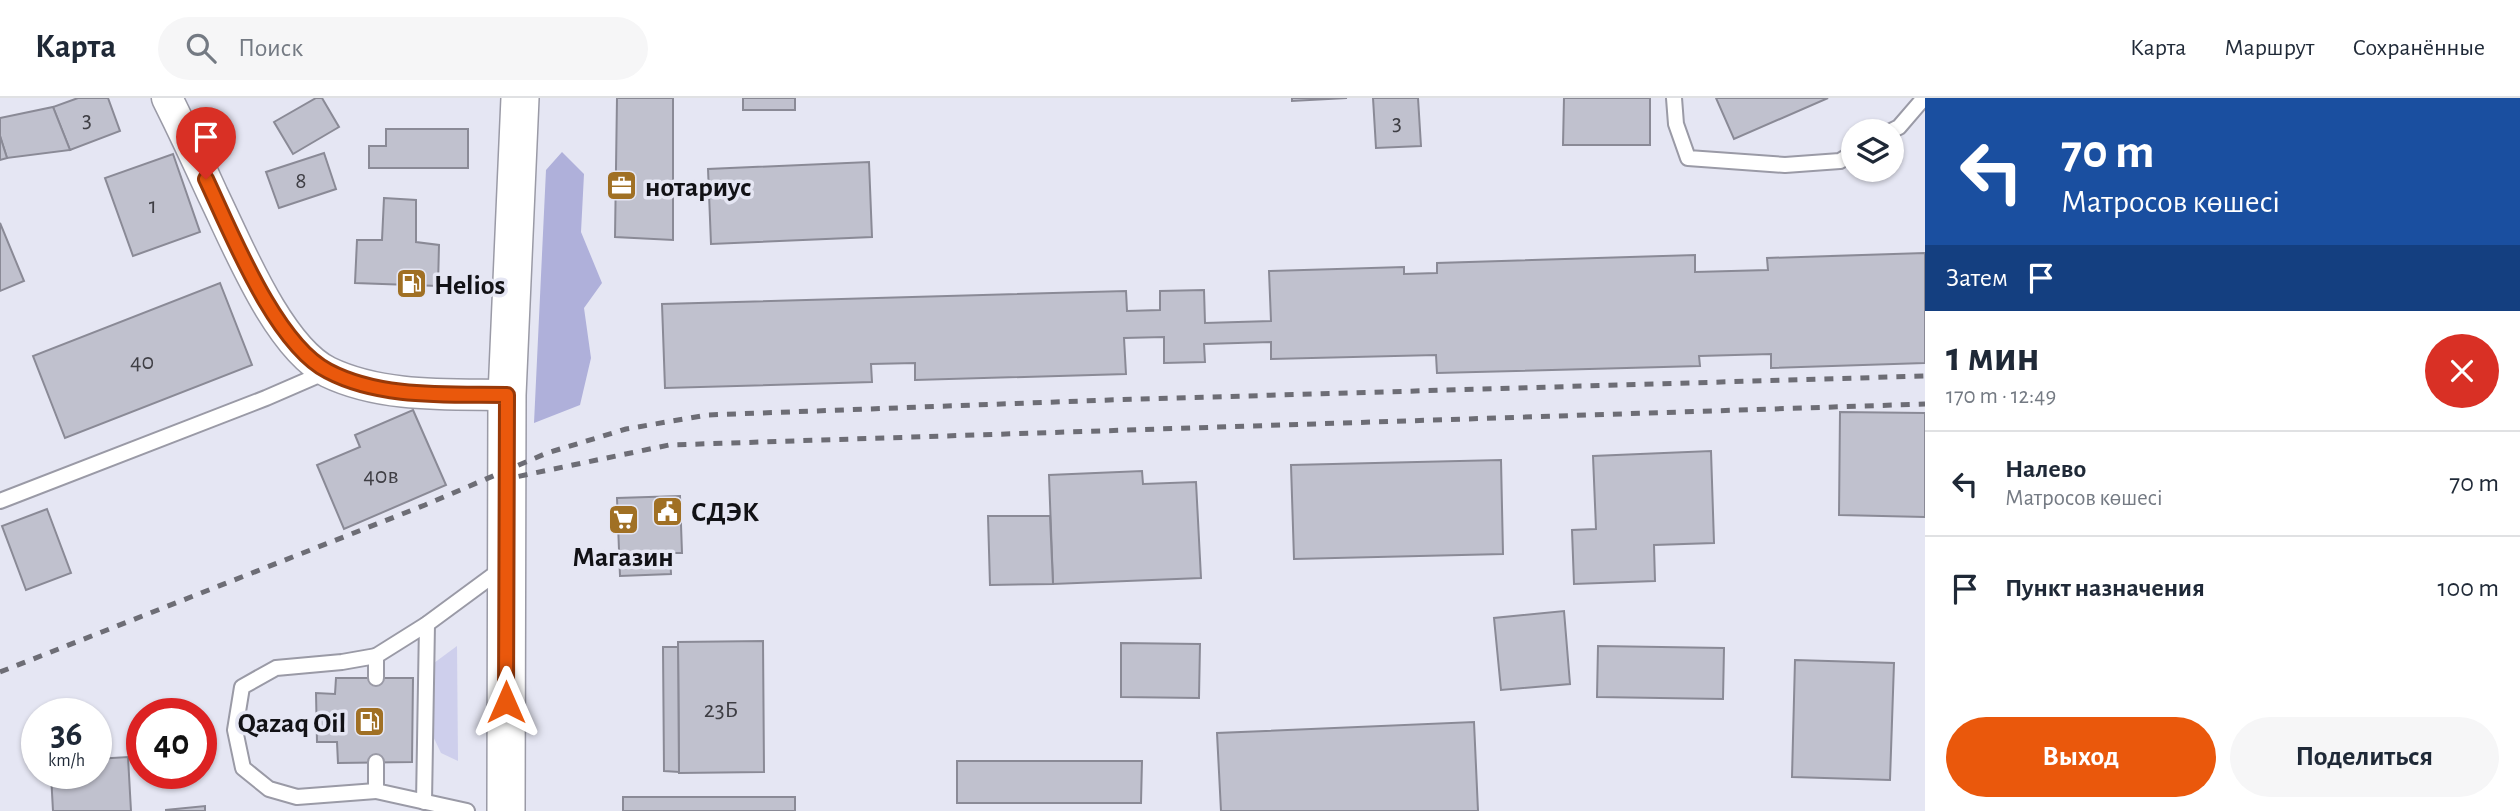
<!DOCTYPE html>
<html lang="ru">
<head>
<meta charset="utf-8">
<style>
	body { margin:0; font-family:"Alegreya Sans",sans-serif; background:#f6f6f7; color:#1f2937; height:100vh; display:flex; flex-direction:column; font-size:26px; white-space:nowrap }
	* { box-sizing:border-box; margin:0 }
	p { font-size:23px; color:#747a83 }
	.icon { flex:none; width:38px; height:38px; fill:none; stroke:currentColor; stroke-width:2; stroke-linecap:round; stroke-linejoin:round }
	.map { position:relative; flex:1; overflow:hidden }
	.sheet { display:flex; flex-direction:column; background:#fff; width:595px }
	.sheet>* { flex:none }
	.top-card { background:#1a4fa0; color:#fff; overflow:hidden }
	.controls { position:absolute; left:1841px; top:21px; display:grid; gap:14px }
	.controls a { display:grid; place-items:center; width:63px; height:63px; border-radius:50%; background:#fff; box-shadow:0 2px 5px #0004; font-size:35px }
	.speed { position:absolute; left:21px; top:600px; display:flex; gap:14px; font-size:35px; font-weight:700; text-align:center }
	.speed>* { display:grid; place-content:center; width:91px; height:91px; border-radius:50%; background:#fff; box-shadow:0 2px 5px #0004; line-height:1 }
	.speed small { font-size:18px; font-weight:400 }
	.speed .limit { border:10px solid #d22; background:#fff; color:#111 }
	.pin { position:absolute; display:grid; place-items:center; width:60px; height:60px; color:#fff; margin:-72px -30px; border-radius:50% 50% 50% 0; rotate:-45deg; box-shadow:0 0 7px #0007 }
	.pin .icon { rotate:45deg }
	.me { position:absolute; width:77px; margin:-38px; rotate:0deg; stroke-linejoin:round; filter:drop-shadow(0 0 5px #0008) }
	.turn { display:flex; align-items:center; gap:24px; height:147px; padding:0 21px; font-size:32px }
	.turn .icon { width:91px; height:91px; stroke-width:2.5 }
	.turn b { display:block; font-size:49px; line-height:60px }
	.then { display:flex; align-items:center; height:66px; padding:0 21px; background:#0003; gap:14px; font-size:26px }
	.round { display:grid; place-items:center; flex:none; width:74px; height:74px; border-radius:37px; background:#f6f6f7 }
	.overview { display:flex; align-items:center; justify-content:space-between; height:119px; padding:0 21px }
	h1 { font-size:42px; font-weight:600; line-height:52px }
	.action { display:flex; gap:14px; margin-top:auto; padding:14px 21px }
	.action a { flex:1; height:80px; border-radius:42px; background:#ea580c; color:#fff; font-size:28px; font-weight:600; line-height:80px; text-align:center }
	.action a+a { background:#f6f6f7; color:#1f2937 }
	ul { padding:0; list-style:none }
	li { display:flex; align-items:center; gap:21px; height:105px; padding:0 21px; border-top:2px solid #e0e1e3 }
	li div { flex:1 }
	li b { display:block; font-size:26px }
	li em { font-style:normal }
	header { display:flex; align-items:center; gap:42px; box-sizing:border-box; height:98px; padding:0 35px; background:#fff; border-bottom:2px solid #e0e1e3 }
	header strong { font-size:33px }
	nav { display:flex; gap:38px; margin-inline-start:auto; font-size:24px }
	.search { width:490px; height:63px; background:#f6f6f7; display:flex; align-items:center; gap:18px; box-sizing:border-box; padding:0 24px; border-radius:38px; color:#747a83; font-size:26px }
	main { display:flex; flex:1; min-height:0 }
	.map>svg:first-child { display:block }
	.green { fill:#cecfec }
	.forest { fill:#afb0da }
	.building { fill:#c0c1ce; stroke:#8a8a96; stroke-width:2 }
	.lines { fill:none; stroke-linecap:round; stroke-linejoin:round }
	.service-casing { stroke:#9a9aa6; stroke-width:18 }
	.minor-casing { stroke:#9a9aa6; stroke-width:33 }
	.tertiary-casing { stroke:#9a9aa6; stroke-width:40 }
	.service { stroke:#fff; stroke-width:14 }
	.minor { stroke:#fff; stroke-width:30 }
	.tertiary { stroke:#fff; stroke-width:37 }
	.rail { stroke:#6d6d75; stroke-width:5; stroke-dasharray:9 9; stroke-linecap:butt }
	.route-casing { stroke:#983908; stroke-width:18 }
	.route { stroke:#ea580c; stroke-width:12 }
	.labels { text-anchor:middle; stroke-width:7; stroke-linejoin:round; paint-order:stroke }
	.number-label { font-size:24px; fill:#3e3e44 }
	.poi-label { font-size:28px; font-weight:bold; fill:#121216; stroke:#e5e6f3; text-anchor:start }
</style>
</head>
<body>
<header>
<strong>Карта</strong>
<div class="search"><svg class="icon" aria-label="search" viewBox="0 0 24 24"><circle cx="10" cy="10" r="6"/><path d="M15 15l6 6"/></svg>Поиск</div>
<nav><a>Карта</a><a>Маршрут</a><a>Сохранённые</a></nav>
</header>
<main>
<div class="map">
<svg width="1925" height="713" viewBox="0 0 1925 713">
	<rect width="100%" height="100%" fill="#e5e6f3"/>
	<polygon class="green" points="457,548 458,663 441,655 431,634 434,565"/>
	<polygon class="forest" points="562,54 584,76 581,134 602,185 584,210 591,260 580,307 534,325 546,72"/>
	<g class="building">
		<polygon points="78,0 108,0 120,33 70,52 53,9"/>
		<polygon points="316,0 322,0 339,29 293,56 274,24"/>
		<polygon points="617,0 673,0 673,142 615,139"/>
		<rect x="743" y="0" width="52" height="12"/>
		<polygon points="1292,0 1347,0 1292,3"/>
		<polygon points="1373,0 1418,0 1421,48 1376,50"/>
		<polygon points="1564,0 1650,0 1650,47 1563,47"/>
		<polygon points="1716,0 1828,0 1734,41"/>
		<polygon points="53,9 70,52 7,60 0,38 0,20"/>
		<polygon points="386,31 468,31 468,70 369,70 369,48 386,48"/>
		<polygon points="0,38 7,60 0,62"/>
		<polygon points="324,55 336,91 279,110 266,74"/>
		<polygon points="173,56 200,134 133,158 105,80"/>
		<polygon points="869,64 872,139 711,146 708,71"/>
		<polygon points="384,100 416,102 416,144 439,147 438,188 355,185 357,142 382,142"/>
		<polygon points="0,125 24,183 0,193"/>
		<polygon points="1925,155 1925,265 1771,270 1771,256 1699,258 1700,268 1437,275 1436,257 1271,261 1271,244 1204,246 1205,264 1164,265 1164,239 1124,240 1126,276 915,282 915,265 871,266 872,284 665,290 662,206 1126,193 1127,213 1160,212 1160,193 1204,192 1205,225 1271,223 1269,173 1404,169 1404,176 1437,175 1437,165 1695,157 1695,174 1768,172 1767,160"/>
		<polygon points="220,185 252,267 65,340 33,258"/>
		<polygon points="413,312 446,387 344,431 317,367 360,349 355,337"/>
		<polygon points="1840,314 1925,315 1925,419 1839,417"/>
		<polygon points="1711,353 1714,445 1654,447 1655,483 1574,486 1572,432 1596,431 1593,358"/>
		<polygon points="1501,362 1503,456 1294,461 1291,367"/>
		<polygon points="1142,373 1143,386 1196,384 1201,480 1053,486 1049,377"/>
		<polygon points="680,398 682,455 670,455 671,476 620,478 617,400"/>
		<polygon points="47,411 71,475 26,492 2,428"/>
		<polygon points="988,418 1050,418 1053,486 990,487"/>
		<polygon points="1564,513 1570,586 1501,592 1494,520"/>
		<polygon points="763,543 764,674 679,675 678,544"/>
		<polygon points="1121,545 1200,546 1199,600 1121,599"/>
		<polygon points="1598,548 1724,550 1723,601 1597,599"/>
		<polygon points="663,549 678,549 679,674 664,673"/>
		<polygon points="1795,562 1894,565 1890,682 1792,679"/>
		<polygon points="336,580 413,580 412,664 338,665 337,644 317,644 316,595 335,596"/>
		<polygon points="1474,624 1478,713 1221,713 1217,635"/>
		<polygon points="128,659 131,713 53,713 51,676 96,676 96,661"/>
		<polygon points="957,663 1142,663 1141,705 957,705"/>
		<rect x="623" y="699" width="172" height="14"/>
		<polygon points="205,708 205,713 166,713 166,712"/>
	</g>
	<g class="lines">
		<defs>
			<g id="service">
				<polyline points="1674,0 1676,26 1688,60 1785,67 1840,63 1853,55"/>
				<polyline points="1891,33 1899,29 1924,0"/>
				<polyline points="0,403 266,300 326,274"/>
				<polyline points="376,558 342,564 276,570 242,589 235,632 243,670 269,691 297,699 376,693"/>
				<polyline points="376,580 376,558 427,526 503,470"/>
				<polyline points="376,664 376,693 467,713"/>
				<polyline points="424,704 427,526"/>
			</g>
			<path id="minor" d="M 167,0 C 183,32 198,64 213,97 C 237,146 278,249 328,274 C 382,300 449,296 507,297"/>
			<polyline id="tertiary" points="506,713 507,297 520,0"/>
		</defs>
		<use href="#service" class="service-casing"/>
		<use href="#minor" class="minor-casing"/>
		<use href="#tertiary" class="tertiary-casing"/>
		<use href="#service" class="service"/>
		<use href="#minor" class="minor"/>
		<use href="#tertiary" class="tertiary"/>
		<g class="rail">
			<polyline points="501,382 669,347 1925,306"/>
			<polyline points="0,574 425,407 547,355 626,331 707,317 1109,302 1925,278"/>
		</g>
	</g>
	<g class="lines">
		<defs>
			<path id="route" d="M 206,81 C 231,134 275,246 328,273 C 381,301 449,296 507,297 L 506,604"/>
		</defs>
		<use href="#route" class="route-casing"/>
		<use href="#route" class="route"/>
	</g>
	<defs>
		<symbol id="office-square" viewBox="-11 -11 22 22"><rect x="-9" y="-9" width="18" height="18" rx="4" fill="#a07024" stroke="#e5e6f3"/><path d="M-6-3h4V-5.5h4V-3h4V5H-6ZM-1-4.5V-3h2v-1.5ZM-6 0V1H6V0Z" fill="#fff"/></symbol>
		<symbol id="fuel-square" viewBox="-11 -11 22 22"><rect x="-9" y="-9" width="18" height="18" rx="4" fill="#a07024" stroke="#e5e6f3"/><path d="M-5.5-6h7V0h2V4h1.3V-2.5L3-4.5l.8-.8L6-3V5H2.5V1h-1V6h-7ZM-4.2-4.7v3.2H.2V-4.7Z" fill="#fff"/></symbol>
		<symbol id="civic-square" viewBox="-11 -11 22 22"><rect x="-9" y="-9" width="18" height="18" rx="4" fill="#a07024" stroke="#e5e6f3"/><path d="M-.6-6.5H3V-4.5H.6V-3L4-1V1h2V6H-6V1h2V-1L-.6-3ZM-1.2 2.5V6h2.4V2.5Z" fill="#fff"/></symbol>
		<symbol id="supermarket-square" viewBox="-11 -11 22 22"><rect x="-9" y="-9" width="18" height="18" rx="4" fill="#a07024" stroke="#e5e6f3"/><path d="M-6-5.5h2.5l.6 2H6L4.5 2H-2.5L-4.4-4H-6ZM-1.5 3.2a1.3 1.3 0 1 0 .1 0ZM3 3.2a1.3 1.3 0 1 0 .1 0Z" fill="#fff"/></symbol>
	</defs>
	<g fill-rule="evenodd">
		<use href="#office-square" x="604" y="70" width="35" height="35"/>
		<use href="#fuel-square" x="394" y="168" width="35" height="35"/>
		<use href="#civic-square" x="650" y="396" width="35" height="35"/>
		<use href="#supermarket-square" x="606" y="404" width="35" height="35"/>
		<use href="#fuel-square" x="352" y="606" width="35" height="35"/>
	</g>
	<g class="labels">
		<g class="number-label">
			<text x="87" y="29">3</text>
			<text x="1397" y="32">3</text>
			<text x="301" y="90">8</text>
			<text x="153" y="115">1</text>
			<text x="142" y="271">40</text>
			<text x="381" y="385">40в</text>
			<text x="721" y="619">23Б</text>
		</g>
		<g class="poi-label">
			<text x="645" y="98">нотариус</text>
			<text x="434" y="196">Helios</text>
			<text x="691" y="423">СДЭК</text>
			<text x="623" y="468" text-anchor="middle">Магазин</text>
			<text x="346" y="634" text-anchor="end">Qazaq Oil</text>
		</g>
	</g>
</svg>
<div class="controls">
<a><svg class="icon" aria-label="layers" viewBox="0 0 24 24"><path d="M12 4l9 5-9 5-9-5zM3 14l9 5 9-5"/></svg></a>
</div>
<div class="speed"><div>36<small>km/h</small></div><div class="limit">40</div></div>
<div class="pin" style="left:206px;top:81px;background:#d93025"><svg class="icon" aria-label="arrive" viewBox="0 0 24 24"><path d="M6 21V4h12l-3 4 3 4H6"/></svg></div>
<svg class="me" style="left:506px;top:604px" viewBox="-20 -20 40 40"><path d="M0-17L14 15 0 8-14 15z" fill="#ea580c" stroke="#fff" stroke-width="4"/></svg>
</div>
<section class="sheet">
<div class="top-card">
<div class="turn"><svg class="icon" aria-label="left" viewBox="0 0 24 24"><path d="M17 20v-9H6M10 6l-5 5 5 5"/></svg><div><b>70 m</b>Матросов көшесі</div></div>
<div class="then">Затем<svg class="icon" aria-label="arrive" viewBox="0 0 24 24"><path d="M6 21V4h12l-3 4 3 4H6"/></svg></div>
</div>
<div class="overview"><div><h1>1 мин</h1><p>170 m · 12:49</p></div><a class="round" style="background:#d93025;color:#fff"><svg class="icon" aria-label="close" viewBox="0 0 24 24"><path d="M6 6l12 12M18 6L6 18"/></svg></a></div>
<ul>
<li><svg class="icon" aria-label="left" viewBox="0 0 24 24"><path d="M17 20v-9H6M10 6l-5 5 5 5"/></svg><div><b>Налево</b><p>Матросов көшесі</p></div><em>70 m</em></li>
<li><svg class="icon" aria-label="arrive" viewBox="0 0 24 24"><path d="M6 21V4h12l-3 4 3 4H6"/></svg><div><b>Пункт назначения</b></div><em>100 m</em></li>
</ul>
<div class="action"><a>Выход</a><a>Поделиться</a></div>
</section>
</main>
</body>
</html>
